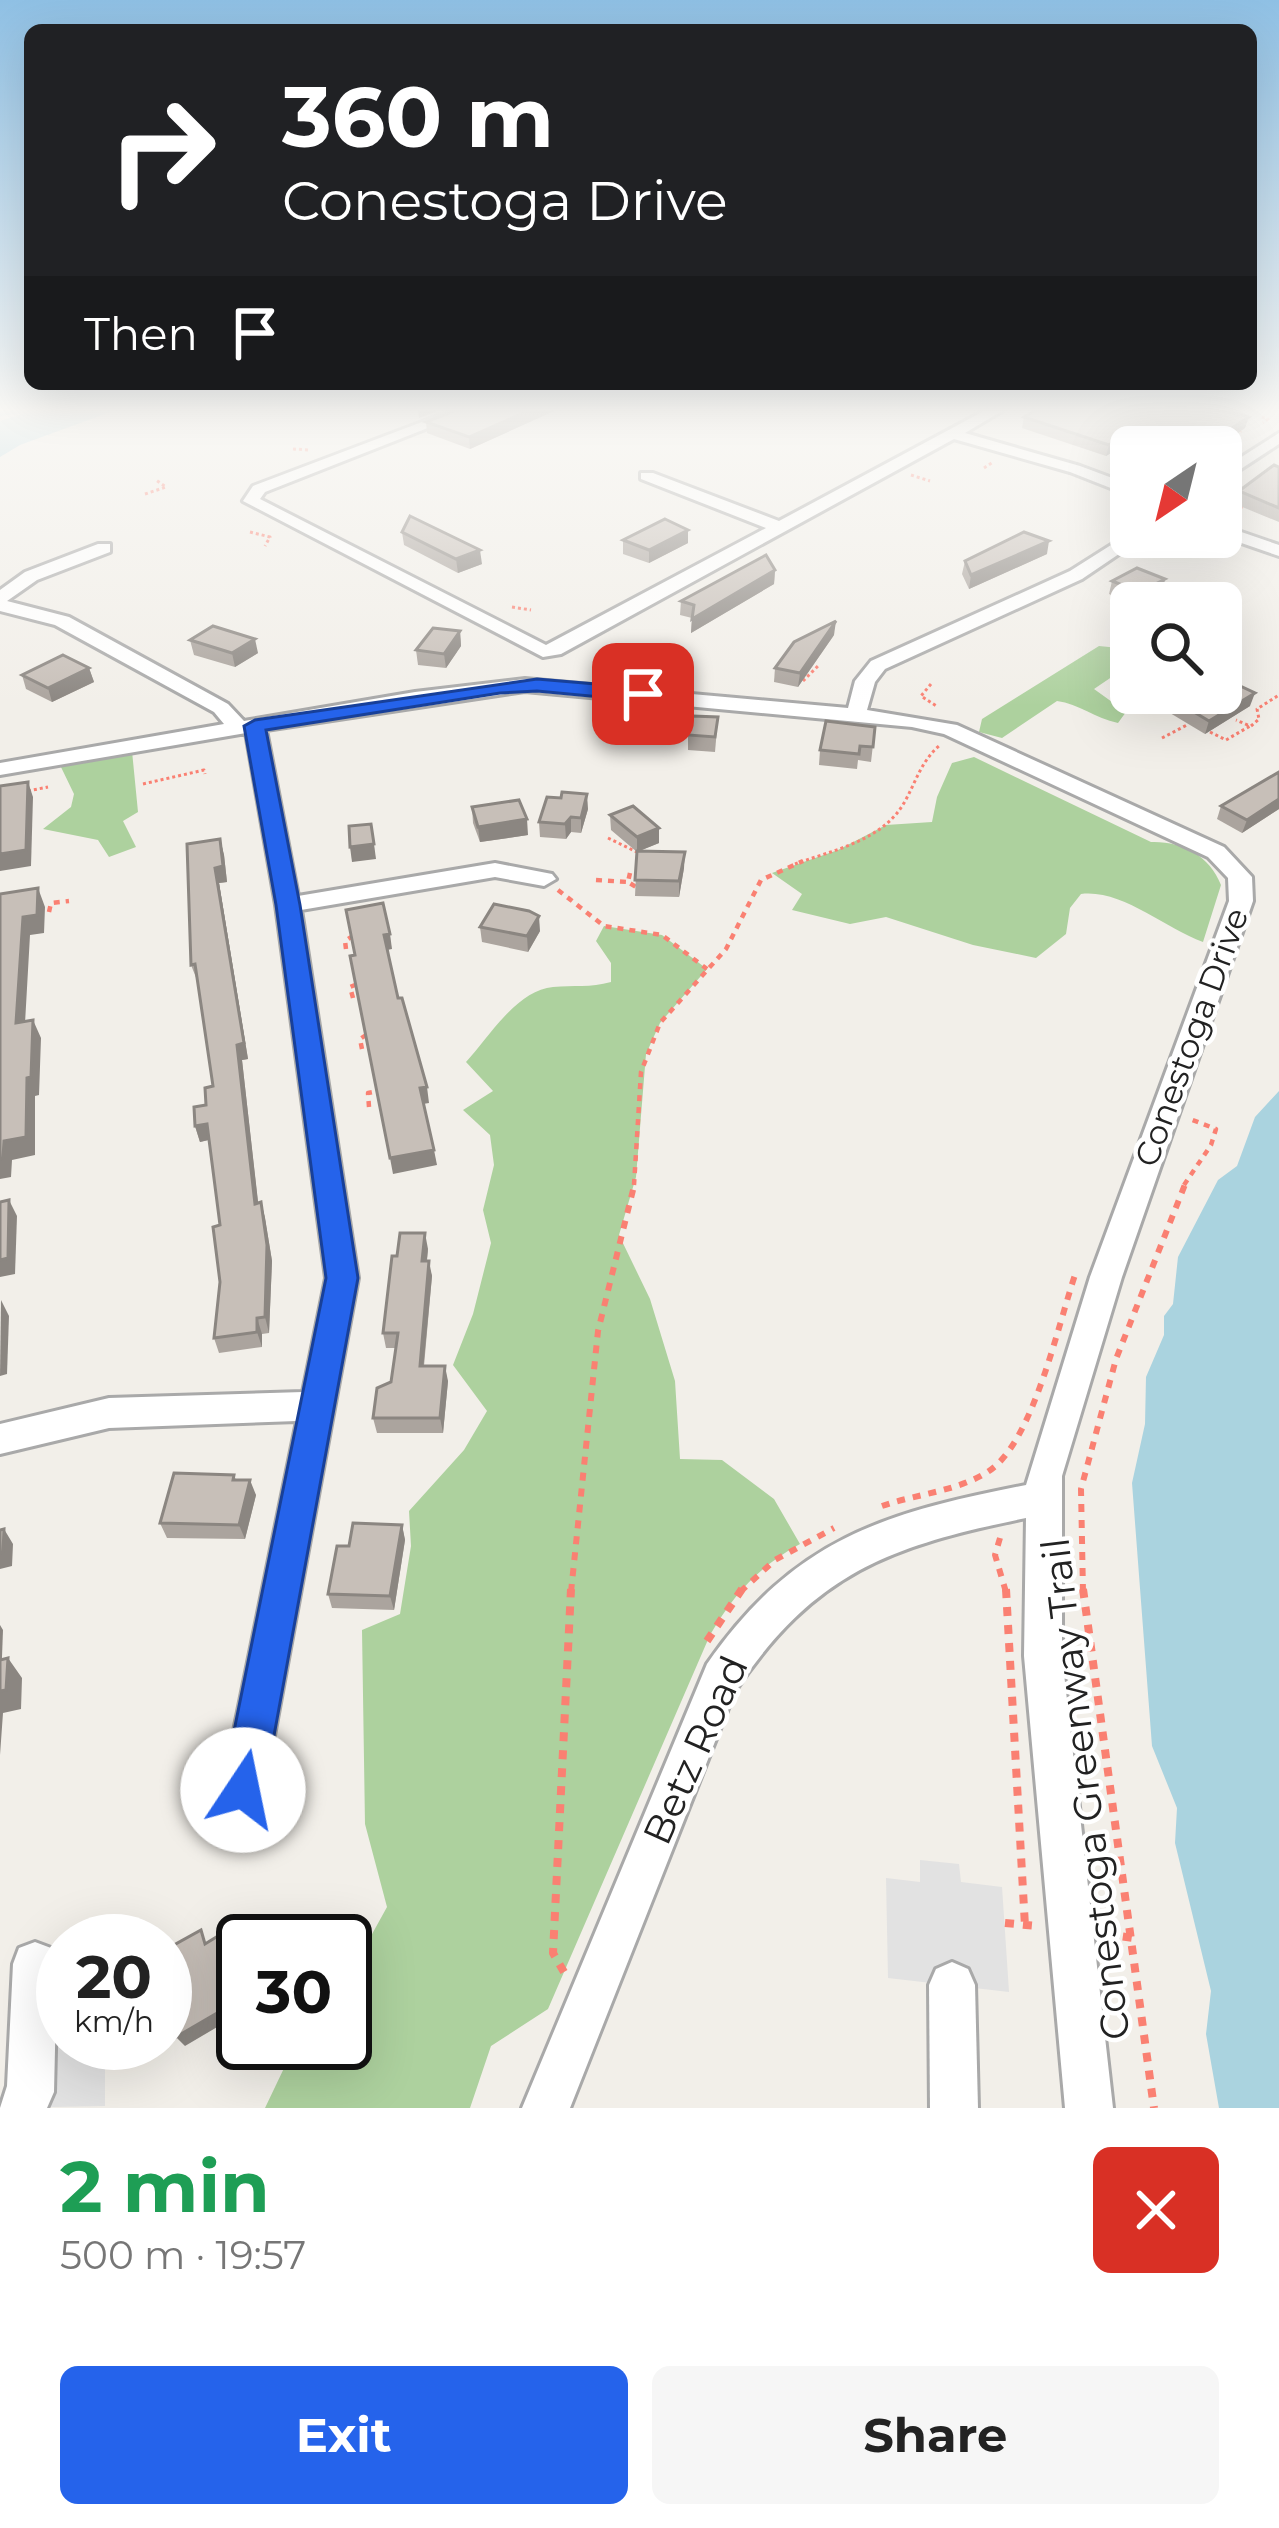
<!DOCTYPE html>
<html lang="en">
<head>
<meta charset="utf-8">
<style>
	body { margin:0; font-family:Montserrat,sans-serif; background:#f6f6f6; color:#222; height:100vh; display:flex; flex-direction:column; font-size:45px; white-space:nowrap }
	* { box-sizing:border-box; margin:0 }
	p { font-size:39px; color:#767676 }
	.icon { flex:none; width:66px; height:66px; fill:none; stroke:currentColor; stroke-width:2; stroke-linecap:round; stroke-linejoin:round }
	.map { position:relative; height:2108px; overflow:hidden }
	.side { display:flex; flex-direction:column; background:#fff; flex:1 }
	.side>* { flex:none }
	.banner { position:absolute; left:24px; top:24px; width:1233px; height:366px; border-radius:18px; box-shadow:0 12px 48px #0002; background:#202124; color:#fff; overflow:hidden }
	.needle { width:78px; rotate:215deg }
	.controls { position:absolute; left:1110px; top:426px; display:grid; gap:24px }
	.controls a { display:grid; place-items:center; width:132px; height:132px; border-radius:18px; background:#fff; box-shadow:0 12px 48px #0002; font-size:60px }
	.speed { position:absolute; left:36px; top:1914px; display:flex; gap:24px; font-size:60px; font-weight:700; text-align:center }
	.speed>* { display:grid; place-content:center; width:156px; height:156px; border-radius:50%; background:#fff; box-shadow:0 12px 48px #0002; line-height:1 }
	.speed small { font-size:30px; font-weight:400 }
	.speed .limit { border:6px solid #111; border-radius:18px; background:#fff; color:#111 }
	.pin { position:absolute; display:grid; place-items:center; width:102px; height:102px; color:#fff; margin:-51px; border-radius:24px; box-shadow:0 6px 18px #0006 }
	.me { position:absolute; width:132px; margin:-66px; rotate:11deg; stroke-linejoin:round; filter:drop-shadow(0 0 9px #0008) }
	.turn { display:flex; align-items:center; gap:42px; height:252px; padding:0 60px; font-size:54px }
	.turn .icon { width:156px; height:156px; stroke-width:2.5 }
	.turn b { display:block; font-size:84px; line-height:102px }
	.then { display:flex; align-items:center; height:114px; padding:0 60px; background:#0003; gap:24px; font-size:45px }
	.round { display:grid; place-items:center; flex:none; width:126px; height:126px; border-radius:18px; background:#f6f6f6 }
	.overview { display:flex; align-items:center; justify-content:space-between; height:204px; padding:0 60px }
	h1 { font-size:72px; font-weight:700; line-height:90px; color:#1e9e55 }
	.action { display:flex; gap:24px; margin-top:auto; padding:24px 60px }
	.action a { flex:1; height:138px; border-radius:18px; background:#2563eb; color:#fff; font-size:48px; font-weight:700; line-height:138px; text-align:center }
	.action a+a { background:#f6f6f6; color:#222 }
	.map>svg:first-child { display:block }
	.forest { fill:#add19e }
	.parking { fill:#e2e2e2 }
	.water { fill:#aad3df }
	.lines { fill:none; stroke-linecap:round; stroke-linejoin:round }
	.minor-casing { stroke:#a9a9a9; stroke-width:6 }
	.path-far3 { stroke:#fa8072; stroke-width:3; stroke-dasharray:3 3; stroke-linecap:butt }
	.path-far2 { stroke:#fa8072; stroke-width:4.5; stroke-dasharray:6 6; stroke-linecap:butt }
	.path-far1 { stroke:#fa8072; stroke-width:6; stroke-dasharray:8 8; stroke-linecap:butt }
	.path { stroke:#fa8072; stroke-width:8; stroke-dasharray:9 9; stroke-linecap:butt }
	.minor { fill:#fff; fill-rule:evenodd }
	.wall { fill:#aba49e }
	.shaded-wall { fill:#8b8681 }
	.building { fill:#c7bfb8; stroke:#8b8681; stroke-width:3 }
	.route { fill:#2563eb; stroke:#184099; stroke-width:3 }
	.labels { text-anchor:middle; stroke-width:9; stroke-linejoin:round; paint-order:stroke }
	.street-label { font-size:33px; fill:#222; stroke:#fff }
	.near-street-label { font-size:39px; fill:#222; stroke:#fff }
</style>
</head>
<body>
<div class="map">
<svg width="1279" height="2108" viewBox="0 0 1279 2108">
	<rect width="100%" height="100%" fill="#f2efe9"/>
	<g class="forest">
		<path d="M 1131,641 L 1131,672 L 1122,670 L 1094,689 L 1126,712 L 1118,723 C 1095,718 1079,704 1057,701 L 1002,738 L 979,732 L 982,719 L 1099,646 L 1119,648 Z"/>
		<polygon points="132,751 138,812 123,821 136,847 109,857 98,840 43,829 71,807 74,794 60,765 70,760"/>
		<path d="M 974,757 L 1151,842 C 1182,841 1209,855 1221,885 L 1203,942 C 1164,928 1122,889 1081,894 L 1070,908 L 1066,934 L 1036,958 L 973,945 L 886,917 L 850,924 L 792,910 L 802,894 L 772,873 L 838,850 L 886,825 L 932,822 L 937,797 L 952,763 Z"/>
		<path d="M 604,926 L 662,935 L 707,969 L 660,1023 L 646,1054 L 636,1177 L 619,1235 L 650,1299 L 675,1381 L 680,1459 L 722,1460 L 774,1499 L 800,1544 C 758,1567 734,1594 710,1635 L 548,2009 L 491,2046 L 470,2108 L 265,2108 L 296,2043 L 345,2043 L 345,1983 L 387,1907 L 365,1824 L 362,1630 L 400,1614 L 411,1546 L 409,1511 L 464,1450 L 487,1411 L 453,1365 L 473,1314 L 491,1243 L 483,1210 L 494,1165 L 490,1135 L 463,1110 L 493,1091 L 466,1062 C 489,1037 517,990 553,987 C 574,985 590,988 611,982 L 611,963 L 596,941 Z"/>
	</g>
	<g class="parking">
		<polygon points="920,1860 959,1864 961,1882 1002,1887 1009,1992 888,1978 886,1878 920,1882"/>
		<polygon points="63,1944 63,2043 105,2043 105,2106 2,2108 12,2084 15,1959"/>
	</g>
	<g class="water">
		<polygon points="0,411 113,411 20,445 0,457 0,421 25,413 0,416"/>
		<polygon points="1279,1091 1279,2108 1219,2108 1206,2034 1211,1991 1175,1843 1177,1808 1152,1746 1132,1483 1145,1424 1146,1377 1164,1335 1164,1316 1173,1304 1178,1257 1218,1180 1237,1166 1255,1117"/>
	</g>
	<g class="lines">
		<defs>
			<g id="minor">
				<polygon points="451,411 471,411 265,492 260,499 546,645 766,528 641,479 641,473 653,473 779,521 984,411 1002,411 965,433 1080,466 1131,485 1131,496 1070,472 954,439 561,654 543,657 243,501 253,486"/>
				<polygon points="1279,433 1279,444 1221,482 1221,470"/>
				<polygon points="1221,525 1279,545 1279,556 1221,536"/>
				<path d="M 1130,533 L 1144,537 L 1082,579 L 885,669 L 875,682 L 867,710 L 957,725 L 1224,847 L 1252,877 L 1253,901 L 1122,1277 L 1062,1476 L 1062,1656 L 1113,2108 L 1065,2108 L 1024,1656 L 1026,1518 C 890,1546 815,1572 735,1691 L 570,2108 L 522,2108 L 707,1664 C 794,1539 883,1513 1026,1485 L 1090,1277 L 1229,901 L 1228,878 L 1208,857 L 944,734 L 912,727 L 525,691 L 266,730 L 298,896 L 495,863 L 552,874 L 556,879 L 544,886 L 495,877 L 301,910 L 358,1278 L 264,1790 L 258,1805 L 243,1811 L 228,1805 L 222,1790 L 297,1421 L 109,1428 L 0,1454 L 0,1424 L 109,1398 L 303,1392 L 326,1278 L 276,905 L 246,733 L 0,775 L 0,763 L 224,724 L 214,712 L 55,625 L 0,611 L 0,590 L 25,572 L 98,544 L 110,544 L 110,552 L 37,580 L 7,601 L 69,617 L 228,704 L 244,721 L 415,692 L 525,679 L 848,708 L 855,681 L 871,661 L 1070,571 Z"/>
				<polygon points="35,1942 51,1948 57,1964 54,2092 47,2108 0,2108 7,2086 13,1964 19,1948"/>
				<polygon points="952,1962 968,1969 975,1985 978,2108 930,2108 929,1985 936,1969"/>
			</g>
		</defs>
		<use href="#minor" class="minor-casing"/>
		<g class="path-far3">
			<polyline points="1262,417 1268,419 1263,423"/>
			<polyline points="1236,436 1241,431"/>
			<polyline points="293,449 310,450"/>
			<polyline points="984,468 993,462"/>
			<polyline points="911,475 930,481"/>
			<polyline points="145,494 166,487 156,480"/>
			<polyline points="1234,500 1234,506 1243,507"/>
			<polyline points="250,532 270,537 265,546"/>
			<polyline points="1194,542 1207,549"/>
			<polyline points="1153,545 1171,550"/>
			<polyline points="512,607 531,610"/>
			<polyline points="803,681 818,666"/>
			<polyline points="931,684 921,696 938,707"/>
			<polyline points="1251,726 1259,719 1257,709 1279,695"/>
			<polyline points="678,728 693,729"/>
			<polyline points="1210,732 1226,740 1250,726 1236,720"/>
			<polyline points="1162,738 1187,725"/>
			<polyline points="143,784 204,770 205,774"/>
			<polyline points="28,791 48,787"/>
			<polyline points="608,838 643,855"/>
			<path d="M 795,864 C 833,850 882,841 904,803 C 916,782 921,761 940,745"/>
		</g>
		<g class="path-far2">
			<polyline points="630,873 628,882 636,887"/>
			<polyline points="596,880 628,882"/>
			<polyline points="558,890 604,926 662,935 707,969"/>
			<polyline points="49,912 51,903 69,901"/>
			<polyline points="346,949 345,941 351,937"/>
			<polyline points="353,998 350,987 355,985"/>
			<polyline points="362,1049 360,1039 366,1035"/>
			<polyline points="369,1107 368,1093 378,1091"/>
			<polyline points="634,1185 641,1072 660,1023 726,949 761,880 803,861"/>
			<polyline points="1184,1185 1211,1145 1216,1129 1190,1119"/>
		</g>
		<g class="path-far1">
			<path d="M 882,1506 C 916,1494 959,1491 989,1471 C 1033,1442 1058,1325 1075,1275"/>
			<polyline points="1000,1538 995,1555 1006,1592"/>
			<polyline points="571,1592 598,1331 635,1182"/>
			<polyline points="740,1592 775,1560 834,1528"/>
			<polyline points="1083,1592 1081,1489 1116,1359 1186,1182"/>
		</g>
		<g class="path">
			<polyline points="1006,1589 1025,1926"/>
			<polyline points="1083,1589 1154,2108"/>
			<polyline points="707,1641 742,1589"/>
			<polyline points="1005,1923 1037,1926"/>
			<polyline points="1105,1934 1133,1938"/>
			<polyline points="564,1972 553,1953 571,1589"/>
		</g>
		<use href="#minor" class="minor"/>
	</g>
	<g class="wall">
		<polygon points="454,411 554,411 470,449 427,433 426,422"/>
		<polygon points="1024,417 1245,428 1217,447 1131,447 1124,445 1106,456 1022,428"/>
		<polygon points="1279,467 1279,522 1235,504 1239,491"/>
		<polygon points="688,530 688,543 649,563 623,554 623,540"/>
		<polygon points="402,532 482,564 458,573 404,545"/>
		<polygon points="1047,554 969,589 962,574 965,561"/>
		<polygon points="775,570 774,584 691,633 692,618 680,615 681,601"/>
		<polygon points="1165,579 1162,593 1142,603 1131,604 1109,594 1112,581"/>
		<polygon points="460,631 461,646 446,668 418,665 416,650"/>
		<polygon points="834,635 798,687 774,682 775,668"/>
		<polygon points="190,640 258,653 235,667 194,655"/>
		<polygon points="89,668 94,682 52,702 26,689 22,675"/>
		<polygon points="1164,694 1250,706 1205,734 1160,707"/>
		<polygon points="718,717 715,752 688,750 688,735"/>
		<polygon points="875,727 871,762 858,760 857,769 819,765 820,750"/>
		<polygon points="1279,772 1279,809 1242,833 1217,819 1221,806"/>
		<polygon points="472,807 528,835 480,842 473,823"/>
		<polygon points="588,809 581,833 571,832 566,839 540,837 539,822"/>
		<polygon points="610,815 659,843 639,851 684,868 679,897 635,896 637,852 611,830"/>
		<polygon points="220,839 224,855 227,882 219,883 248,1059 242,1060 258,1203 261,1202 265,1218 272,1261 269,1333 262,1334 262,1347 219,1353 214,1338 220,1282 220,1225 209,1140 200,1142 195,1126 206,1105 213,1086 197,980 191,965"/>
		<polygon points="480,927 540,931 528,952 482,942"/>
		<polygon points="428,1249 427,1261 432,1276 424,1366 448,1381 443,1433 377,1433 373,1418 391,1382 396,1348 386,1348 383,1333"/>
		<polygon points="234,1475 236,1480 256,1495 245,1539 167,1538 160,1523"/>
		<polygon points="402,1525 405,1540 394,1610 332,1608 328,1594 349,1546"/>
	</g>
	<g class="shaded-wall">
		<polygon points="418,411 438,411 419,418"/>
		<polygon points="528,411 554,411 470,449 469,437"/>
		<polygon points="1249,417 1245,428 1217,447 1203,447"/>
		<polygon points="1126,434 1124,445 1106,456 1109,445"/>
		<polygon points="688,530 688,543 649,563 649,550"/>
		<polygon points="1049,541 1047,554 969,589 971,575"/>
		<polygon points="480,550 482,564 458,573 456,559"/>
		<polygon points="775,570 774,584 691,633 692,619"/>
		<polygon points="1165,579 1162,593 1142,603 1137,603 1140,592"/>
		<polygon points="836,621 834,635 798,687 800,673"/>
		<polygon points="460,631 461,646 446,668 444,654"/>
		<polygon points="255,639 258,653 235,667 232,653"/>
		<polygon points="89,668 94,682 52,702 48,688"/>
		<polygon points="1255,693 1250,706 1205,734 1209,721"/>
		<polygon points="28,782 33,797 31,866 0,871 0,854"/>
		<polygon points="587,794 588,809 581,833 581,818"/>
		<polygon points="1279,799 1279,809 1242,833 1247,820"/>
		<polygon points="571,817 571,832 566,839 565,824"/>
		<polygon points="527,819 528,835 480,842 478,827"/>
		<polygon points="659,828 659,843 637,852 637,837"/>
		<polygon points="220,839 224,855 227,882 219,883 248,1059 242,1060 260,1219 255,1204 215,868"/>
		<polygon points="374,844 376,859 352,862 350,847"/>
		<polygon points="685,852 684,868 679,897 679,881"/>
		<polygon points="38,888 45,907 44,933 30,935 24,1041 16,1023 23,917"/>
		<polygon points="539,916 540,931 528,952 527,936"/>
		<polygon points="390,934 392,949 387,950 384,935"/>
		<polygon points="33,1020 41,1038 39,1095 35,1096 35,1155 12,1160 11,1177 0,1179 0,1159 4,1141 27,1078"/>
		<polygon points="427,1087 429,1103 423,1104 420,1088"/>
		<polygon points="207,1124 212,1139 200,1142 195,1126"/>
		<polygon points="434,1150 437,1165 393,1174 390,1158"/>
		<polygon points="9,1200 17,1216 15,1274 0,1277 0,1260"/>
		<polygon points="261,1202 265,1218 272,1261 269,1333 265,1317"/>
		<polygon points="425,1233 428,1249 425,1276 422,1261"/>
		<polygon points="429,1261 432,1276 422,1381 420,1366"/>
		<polygon points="1,1300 9,1316 7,1374 0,1376"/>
		<polygon points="257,1318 262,1334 262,1347 257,1332"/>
		<polygon points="445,1366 448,1381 443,1433 440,1418"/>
		<polygon points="250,1480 256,1495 245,1539 239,1525"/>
		<polygon points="402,1525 405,1540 394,1610 390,1596"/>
		<polygon points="4,1529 13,1544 12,1566 0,1569 0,1578 0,1553"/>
		<polygon points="0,1625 3,1630 1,1683 0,1682"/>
		<polygon points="8,1658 22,1678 21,1709 3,1713 0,1755 0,1691"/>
		<polygon points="243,2008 243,2021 229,2029 224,2023 185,2046 176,2037 219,2012"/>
	</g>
	<g class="building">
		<polygon points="454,411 528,411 469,437 426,422"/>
		<polygon points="1034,411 1228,411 1249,417 1203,447 1173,447 1126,434 1109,445 1024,417"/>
		<polygon points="1274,465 1279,467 1279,508 1239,491"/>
		<polygon points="410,516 480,550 456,559 402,532"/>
		<polygon points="665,519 688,530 649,550 623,540"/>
		<polygon points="1024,532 1049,541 971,575 965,561"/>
		<polygon points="766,555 775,570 692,619 694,605 681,601"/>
		<polygon points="1137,568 1165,579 1140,592 1112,581"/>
		<polygon points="836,621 800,673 775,668 794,642"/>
		<polygon points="213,626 255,639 232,653 190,640"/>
		<polygon points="433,628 460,631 444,654 416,650"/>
		<polygon points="63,655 89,668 48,688 22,675"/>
		<polygon points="1221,677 1255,693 1209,721 1164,694 1221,693"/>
		<polygon points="692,716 718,717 715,737 688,735"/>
		<polygon points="826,721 875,727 873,747 860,746 859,754 820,750"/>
		<polygon points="1279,772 1279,799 1247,820 1221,806"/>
		<polygon points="28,782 26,850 0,854 0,786"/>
		<polygon points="562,792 587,794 581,818 571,817 565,824 539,822 547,797 561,798"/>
		<polygon points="519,800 527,819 478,827 472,807"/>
		<polygon points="633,806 659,828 637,837 610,815"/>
		<polygon points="371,824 374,844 350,847 349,826"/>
		<polygon points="220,839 223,866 215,868 244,1043 237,1045 255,1204 261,1202 267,1245 265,1317 257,1318 257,1332 214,1338 220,1282 213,1227 220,1225 207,1124 195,1126 194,1107 206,1105 205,1088 213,1086 195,964 191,965 187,844"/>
		<polygon points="637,851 685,852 679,881 635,880"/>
		<polygon points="38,888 37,915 23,917 16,1023 33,1020 31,1077 27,1078 26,1137 4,1141 3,1158 0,1159 0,894"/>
		<polygon points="383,903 390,934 384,935 398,998 402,998 427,1087 420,1088 434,1150 390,1158 350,956 355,955 346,910"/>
		<polygon points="494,904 529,911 539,916 527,936 480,927"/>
		<polygon points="9,1200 8,1258 0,1260 0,1202"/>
		<polygon points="400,1233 425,1233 422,1261 429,1261 420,1366 445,1366 440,1418 373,1418 377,1388 391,1382 398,1333 383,1333 392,1256 397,1256"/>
		<polygon points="174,1473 234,1475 233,1480 250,1480 239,1525 160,1523"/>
		<polygon points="353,1523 402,1525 390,1596 328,1594 337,1546 349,1546"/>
		<polygon points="4,1529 3,1552 0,1553 0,1530"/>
		<polygon points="8,1658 6,1690 0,1691 0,1660"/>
		<polygon points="201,1930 205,1944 218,1936 222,1947 248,1933 250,1941 243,1941 243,2008 222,2020 219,2012 176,2037 165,1996 165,1950"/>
	</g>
	<linearGradient id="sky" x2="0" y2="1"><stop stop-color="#8fc0e4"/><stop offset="0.58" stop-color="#f9f8f5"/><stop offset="1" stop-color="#f9f8f5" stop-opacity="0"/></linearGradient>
	<rect width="1279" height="706" fill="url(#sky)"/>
	<polygon class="route" points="537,679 643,688 653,694 643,701 537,691 500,693 266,730 300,905 358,1278 264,1790 258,1805 243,1811 228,1805 222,1790 326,1278 276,905 244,726 255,720"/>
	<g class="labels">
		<g class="street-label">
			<text transform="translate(1191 1037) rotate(-70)" y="12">Conestoga Drive</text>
		</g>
		<g class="near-street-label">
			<text transform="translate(695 1750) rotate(-66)" y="14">Betz Road</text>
			<text transform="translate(1085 1789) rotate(-97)" y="14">Conestoga Greenway Trail</text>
		</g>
	</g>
</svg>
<div class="controls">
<a><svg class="needle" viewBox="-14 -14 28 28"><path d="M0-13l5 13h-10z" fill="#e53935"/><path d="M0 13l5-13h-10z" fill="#767676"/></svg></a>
<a><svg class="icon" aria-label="search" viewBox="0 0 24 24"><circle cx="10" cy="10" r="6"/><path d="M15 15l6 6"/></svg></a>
</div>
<div class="speed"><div>20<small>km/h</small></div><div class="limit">30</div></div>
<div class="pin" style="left:643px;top:694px;background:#d93025"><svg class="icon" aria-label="arrive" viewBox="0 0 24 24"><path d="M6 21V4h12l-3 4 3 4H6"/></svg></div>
<svg class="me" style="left:243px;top:1790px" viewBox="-20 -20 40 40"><circle r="19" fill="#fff"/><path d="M0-13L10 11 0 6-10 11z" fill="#2563eb"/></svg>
<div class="banner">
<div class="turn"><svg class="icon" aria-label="right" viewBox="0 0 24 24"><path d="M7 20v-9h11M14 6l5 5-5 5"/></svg><div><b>360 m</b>Conestoga Drive</div></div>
<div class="then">Then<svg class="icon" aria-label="arrive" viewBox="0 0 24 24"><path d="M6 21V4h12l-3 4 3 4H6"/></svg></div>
</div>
</div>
<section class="side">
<div class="overview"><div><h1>2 min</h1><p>500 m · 19:57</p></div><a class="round" style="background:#d93025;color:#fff"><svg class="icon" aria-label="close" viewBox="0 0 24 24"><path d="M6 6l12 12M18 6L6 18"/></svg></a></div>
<div class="action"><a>Exit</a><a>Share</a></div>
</section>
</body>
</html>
